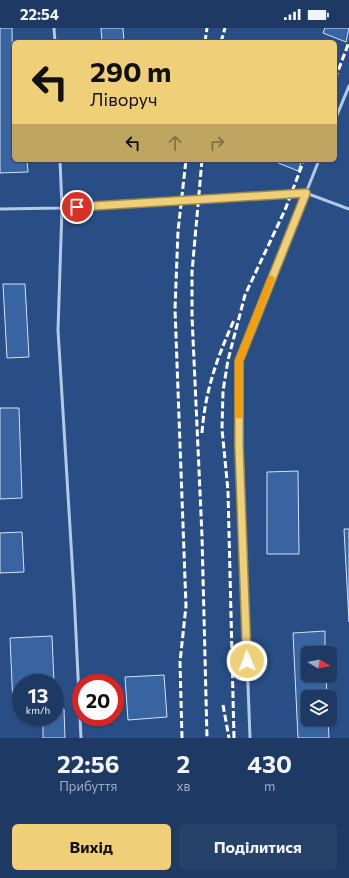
<!DOCTYPE html>
<html lang="uk">
<head>
<meta charset="utf-8">
<style>
	body { margin:0; font-family:Commissioner,sans-serif; background:#26416a; color:#f1f3f6; height:100vh; display:flex; flex-direction:column; font-size:15px; white-space:nowrap }
	* { box-sizing:border-box; margin:0 }
	p { font-size:13px; color:#a1adbf }
	.icon { flex:none; width:22px; height:22px; fill:none; stroke:currentColor; stroke-width:2; stroke-linecap:round; stroke-linejoin:round }
	.map { position:relative; height:710px; overflow:hidden }
	.panel { display:flex; flex-direction:column; background:#1e3a64; flex:1 }
	.panel>* { flex:none }
	.hud { position:absolute; left:12px; top:12px; width:325px; height:122px; border-radius:6px; box-shadow:0 1px 3px #0004,0 0 0 1px #3c5478; background:#efd078; color:#111; overflow:hidden }
	.needle { width:26px; rotate:100deg }
	.controls { position:absolute; left:301px; top:618px; display:grid; gap:8px }
	.controls a { display:grid; place-items:center; width:36px; height:36px; border-radius:6px; background:#1e3a64; box-shadow:0 1px 3px #0004,0 0 0 1px #3c5478; font-size:20px }
	.speed { position:absolute; left:12px; top:646px; display:flex; gap:8px; font-size:20px; font-weight:700; text-align:center }
	.speed>* { display:grid; place-content:center; width:52px; height:52px; border-radius:50%; background:#1e3a64; box-shadow:0 1px 3px #0004,0 0 0 1px #3c5478; line-height:1 }
	.speed small { font-size:10px; font-weight:400 }
	.speed .limit { border:6px solid #d22; background:#fff; color:#111 }
	.pin { position:absolute; display:grid; place-items:center; width:34px; height:34px; color:#fff; margin:-17px; border:2px solid #fff; border-radius:50%; box-shadow:0 1px 4px #0007 }
	.me { position:absolute; width:44px; margin:-22px; rotate:358deg; stroke-linejoin:round; filter:drop-shadow(0 0 3px #0008) }
	.turn { display:flex; align-items:center; gap:14px; height:84px; padding:0 12px; font-size:18px }
	.turn .icon { width:52px; height:52px; stroke-width:2.5 }
	.turn b { display:block; font-size:28px; line-height:34px }
	.lanes { display:flex; align-items:center; height:38px; padding:0 12px; background:#0003; justify-content:center; gap:20px; direction:ltr }
	.lanes .off { opacity:.35 }
	.eta { display:flex; justify-content:space-evenly; align-items:center; height:68px; text-align:center }
	.eta b { font-size:24px; font-weight:700; line-height:28px }
	.cta { display:flex; gap:8px; margin-top:auto; padding:8px 12px }
	.cta a { flex:1; height:46px; border-radius:6px; background:#efd078; color:#111; font-size:16px; font-weight:700; line-height:46px; text-align:center }
	.cta a+a { background:#26416a; color:#f1f3f6 }
	.status { display:flex; justify-content:space-between; align-items:center; height:28px; padding:0 20px; background:#1e3a64; direction:ltr }
	.status svg { height:11px; fill:currentColor }
	.map>svg:first-child { display:block }
	.building { fill:#3864a1; stroke:#d5e3f6 }
	.lines { fill:none; stroke-linecap:round; stroke-linejoin:round }
	.service { stroke:#b2c9e7; stroke-width:3 }
	.rail { stroke:#fff; stroke-width:3; stroke-dasharray:7 3; stroke-linecap:butt }
	.route-casing { stroke:#9b874e; stroke-width:10 }
	.route { stroke:#efd078; stroke-width:7 }
	.slow { stroke:#f59e0b; stroke-width:7 }
</style>
</head>
<body>
<div class="status"><b>22:54</b><svg viewBox="0 0 49 12"><path d="M0 12V9h3v3zM5 12V6h3v6zM10 12V3h3v9zM15 12V0h3v12zM26 1h20v11H26zM47 4h2v5h-2z"/></svg></div>
<div class="map">
<svg width="349" height="710" viewBox="0 0 349 710">
	<rect width="100%" height="100%" fill="#284e85"/>
	<g class="building">
		<polygon points="0,0 12,0 14,132 27,132 28,144 0,145"/>
		<polygon points="101,0 123,0 124,14 102,14"/>
		<polygon points="325,0 349,0 346,14 323,5"/>
		<polygon points="276,132 302,132 298,143 276,134"/>
		<polygon points="3,256 25,256 29,329 7,330"/>
		<polygon points="0,380 19,380 22,470 0,471"/>
		<polygon points="298,443 299,526 267,526 267,444"/>
		<polygon points="344,501 349,501 349,594"/>
		<polygon points="22,504 24,544 0,545 0,505"/>
		<polygon points="325,603 325,625 308,625 308,647 326,647 327,669 308,669 308,691 328,691 329,710 298,710 293,605"/>
		<polygon points="52,608 54,655 21,655 21,677 13,677 10,610"/>
		<polygon points="164,647 167,689 128,692 125,649"/>
		<polygon points="55,681 64,681 65,710 43,710 43,689 55,689"/>
	</g>
	<g class="lines">
		<g class="service">
			<polyline points="54,0 55,14"/>
			<polyline points="335,92 349,58"/>
			<polyline points="60,132 62,180 58,302 74,565 81,710"/>
			<polyline points="0,181 62,180 306,165 349,181"/>
			<polyline points="250,710 239,419 239,333 319,132"/>
		</g>
		<g class="rail">
			<polyline points="205,14 207,0"/>
			<polyline points="221,14 225,0"/>
			<polyline points="335,51 349,14"/>
			<polyline points="202,132 192,244 192,288 202,508 207,710"/>
			<path d="M 202,405 C 205,363 217,330 234,292"/>
			<polyline points="223,677 229,710"/>
			<polyline points="182,710 180,634 186,578 175,281 178,203 186,132"/>
			<polyline points="234,710 228,463 222,401 223,363 228,332 245,267 285,182 304,132"/>
		</g>
	</g>
	<g class="lines">
		<defs>
			<polyline id="route" points="77,179 306,165 239,333 239,418 247,633"/>
		</defs>
		<use href="#route" class="route-casing"/>
		<use href="#route" class="route"/>
		<polyline class="slow" points="239,387 239,333 271,251"/>
	</g>
</svg>
<div class="controls">
<a><svg class="needle" viewBox="-14 -14 28 28"><path d="M0-13l5 13h-10z" fill="#e53935"/><path d="M0 13l5-13h-10z" fill="#a1adbf"/></svg></a>
<a><svg class="icon" aria-label="layers" viewBox="0 0 24 24"><path d="M12 4l9 5-9 5-9-5zM3 14l9 5 9-5"/></svg></a>
</div>
<div class="speed"><div>13<small>km/h</small></div><div class="limit">20</div></div>
<div class="pin" style="left:77px;top:179px;background:#d93025"><svg class="icon" aria-label="arrive" viewBox="0 0 24 24"><path d="M6 21V4h12l-3 4 3 4H6"/></svg></div>
<svg class="me" style="left:247px;top:633px" viewBox="-20 -20 40 40"><circle r="17" fill="#efd078" stroke="#fff" stroke-width="3"/><path d="M0-11L8 9 0 5-8 9z" fill="#fff"/></svg>
<div class="hud">
<div class="turn"><svg class="icon" aria-label="left" viewBox="0 0 24 24"><path d="M17 20v-9H6M10 6l-5 5 5 5"/></svg><div><b>290 m</b>Ліворуч</div></div>
<div class="lanes"><svg class="icon" aria-label="left" viewBox="0 0 24 24"><path d="M17 20v-9H6M10 6l-5 5 5 5"/></svg><svg class="icon off" aria-label="ahead" viewBox="0 0 24 24"><path d="M12 20V5M6 11l6-6 6 6"/></svg><svg class="icon off" aria-label="right" viewBox="0 0 24 24"><path d="M7 20v-9h11M14 6l5 5-5 5"/></svg></div>
</div>
</div>
<section class="panel">
<div class="eta">
<div><b>22:56</b><p>Прибуття</p></div>
<div><b>2</b><p>хв</p></div>
<div><b>430</b><p>m</p></div>
</div>
<div class="cta"><a>Вихід</a><a>Поділитися</a></div>
</section>
</body>
</html>
